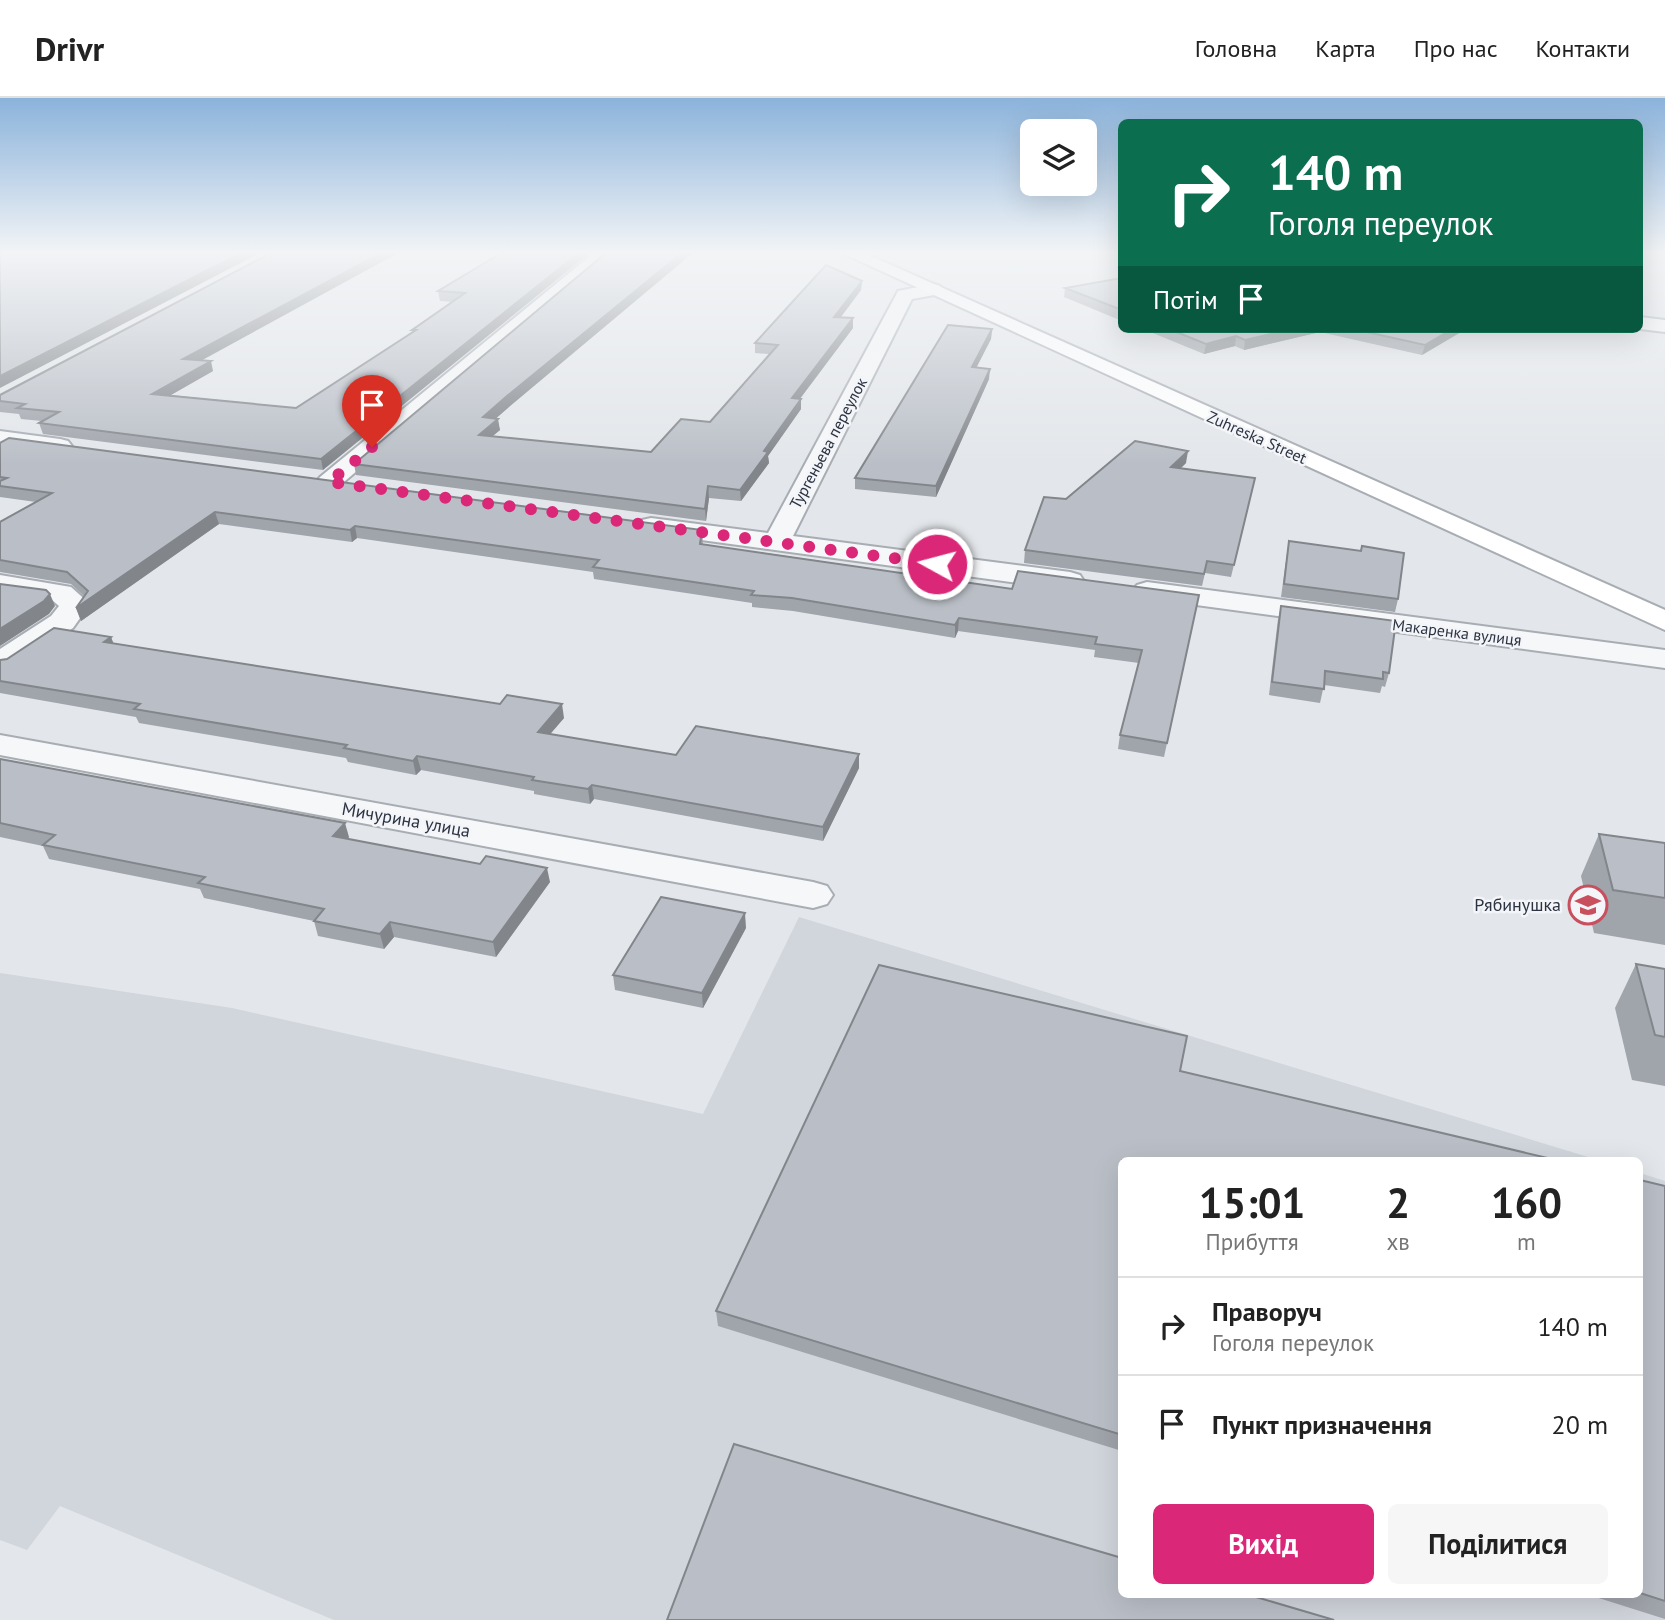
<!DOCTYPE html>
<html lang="uk">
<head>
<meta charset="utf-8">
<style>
	body { margin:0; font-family:"PT Sans",sans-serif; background:#f6f6f6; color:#222; height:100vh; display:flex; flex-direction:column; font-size:26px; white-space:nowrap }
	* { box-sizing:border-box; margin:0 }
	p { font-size:23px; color:#767676 }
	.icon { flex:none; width:38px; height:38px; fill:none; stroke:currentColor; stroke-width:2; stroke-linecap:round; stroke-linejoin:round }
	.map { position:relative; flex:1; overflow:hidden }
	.drawer { position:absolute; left:1118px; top:1059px; width:525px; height:441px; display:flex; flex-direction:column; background:#fff; border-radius:10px; box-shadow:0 7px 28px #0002 }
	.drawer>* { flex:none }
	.guide { position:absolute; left:1118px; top:21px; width:525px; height:214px; border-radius:10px; box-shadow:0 7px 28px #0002; background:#0b6e4f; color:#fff; overflow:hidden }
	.buttons { position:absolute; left:1020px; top:21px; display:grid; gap:14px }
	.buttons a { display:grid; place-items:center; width:77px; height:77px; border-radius:10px; background:#fff; box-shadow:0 7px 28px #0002; font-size:35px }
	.pin { position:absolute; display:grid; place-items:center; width:60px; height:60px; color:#fff; margin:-72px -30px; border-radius:50% 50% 50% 0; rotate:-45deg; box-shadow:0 0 7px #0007 }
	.pin .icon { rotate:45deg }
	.me { position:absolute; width:77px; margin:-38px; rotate:277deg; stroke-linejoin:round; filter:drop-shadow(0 0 5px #0008) }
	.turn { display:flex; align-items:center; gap:24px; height:147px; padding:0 35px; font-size:32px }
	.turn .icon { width:91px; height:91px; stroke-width:2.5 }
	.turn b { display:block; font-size:49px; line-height:60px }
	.then { display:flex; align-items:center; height:66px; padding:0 35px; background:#0003; gap:14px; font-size:26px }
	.eta { display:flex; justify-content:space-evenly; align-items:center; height:119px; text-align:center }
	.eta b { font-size:42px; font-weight:800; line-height:49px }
	.cta { display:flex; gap:14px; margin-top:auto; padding:14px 35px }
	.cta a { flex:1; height:80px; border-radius:10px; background:#db2777; color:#fff; font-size:28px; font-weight:800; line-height:80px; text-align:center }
	.cta a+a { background:#f6f6f6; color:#222 }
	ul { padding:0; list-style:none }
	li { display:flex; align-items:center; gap:21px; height:98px; padding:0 35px; border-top:2px solid #e0e0e0 }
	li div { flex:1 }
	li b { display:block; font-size:26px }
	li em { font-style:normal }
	header { display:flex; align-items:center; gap:42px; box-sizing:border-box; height:98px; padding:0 35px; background:#fff; border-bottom:2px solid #e0e0e0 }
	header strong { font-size:33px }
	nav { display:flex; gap:38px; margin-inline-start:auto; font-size:24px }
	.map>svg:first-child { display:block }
	.built { fill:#d1d5dc }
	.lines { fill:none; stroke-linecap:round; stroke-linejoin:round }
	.street-casing { stroke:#a8adb4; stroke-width:4 }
	.secondary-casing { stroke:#a8adb4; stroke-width:4 }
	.street { fill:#f6f7f9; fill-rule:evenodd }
	.secondary { fill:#fff; fill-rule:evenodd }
	.wall { fill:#a0a4ab }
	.shaded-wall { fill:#82868b }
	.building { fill:#babfc7; stroke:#82868b; stroke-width:2 }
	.route { stroke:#db2777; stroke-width:12; stroke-dasharray:0 21.6 }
	.labels { text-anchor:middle; stroke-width:5; stroke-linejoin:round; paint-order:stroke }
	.far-street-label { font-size:16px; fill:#2c3342; stroke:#f3f5f8 }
	.street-label { font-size:18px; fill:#2c3342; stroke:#f3f5f8 }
	.poi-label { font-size:18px; fill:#2c3342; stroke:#f3f5f8; text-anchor:end }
</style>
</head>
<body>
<header>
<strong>Drivr</strong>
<nav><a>Головна</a><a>Карта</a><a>Про нас</a><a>Контакти</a></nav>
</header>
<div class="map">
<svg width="1665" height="1522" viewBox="0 0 1665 1522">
	<rect width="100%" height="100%" fill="#e3e6ea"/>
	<polygon class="built" points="799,819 1598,1062 1122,1062 1122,1496 1640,1496 1640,1075 1665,1083 1665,1522 334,1522 60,1408 27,1452 0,1442 0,875 232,910 703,1016"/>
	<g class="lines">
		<defs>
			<g id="street">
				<polygon points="595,154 614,154 338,389 320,389 316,384 320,379"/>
				<polygon points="934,186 940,188 943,192 940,196 912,201 793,438 1070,474 1080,477 1084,483 1080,489 1070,492 642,434 638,428 642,422 651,420 768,435 896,197 898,193"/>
				<polygon points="1640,219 1665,222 1665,234 1640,231"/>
				<polygon points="0,333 60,341 68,343 72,348 68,353 60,355 0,347"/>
				<polygon points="0,477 71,489 90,506 73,530 11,572 0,574 0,551 51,518 59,508 52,502 0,495"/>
				<polygon points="1147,484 1665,552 1665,570 1137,499 1132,493 1137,487"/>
				<polygon points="0,637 813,784 827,788 833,797 827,806 813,810 0,657"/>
			</g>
			<polygon id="secondary" points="840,154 862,154 1665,512 1665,532"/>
		</defs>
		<use href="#street" class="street-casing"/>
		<use href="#secondary" class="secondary-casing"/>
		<use href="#street" class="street"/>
		<use href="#secondary" class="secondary"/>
	</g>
	<g class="wall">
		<polygon points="503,154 323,372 43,336 39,325 42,323 21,321 19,316 0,314 0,297 202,262 213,273 171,297 296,310 412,235 412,232 453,204 440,203 438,193"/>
		<polygon points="1122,180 1122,223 1064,199 1065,190"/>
		<polygon points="862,183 861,192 841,219 853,220 853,230 800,301 801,311 768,358 769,365 741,403 709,400 706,423 356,377 354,366 509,309 496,320 500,332 492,338 651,354 710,324 769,256 755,255 755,245"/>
		<polygon points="992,231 991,241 976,270 989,281 936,399 855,391 855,380"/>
		<polygon points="1143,231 1466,231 1422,257 1320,234 1244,252 1235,248 1204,256"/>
		<polygon points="0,345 702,432 703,446 1012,491 1199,497 1164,659 1118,651 1120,637 1139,565 1094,559 1095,552 958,533 955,540 793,513 752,509 752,505 594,481 593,474 357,440 352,444 219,426 81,523 76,510 84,498 71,486 0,474 0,425 36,404 0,399"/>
		<polygon points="1186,365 1181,370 1255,380 1231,479 1205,475 1202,488 1024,465 1025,452 1066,401"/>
		<polygon points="1289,443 1398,501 1395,514 1281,499 1287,455"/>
		<polygon points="1281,508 1389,575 1385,589 1382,588 1380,595 1324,587 1320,605 1269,597 1278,521"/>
		<polygon points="111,539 113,545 564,620 550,636 676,657 859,656 859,670 823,743 594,701 590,706 534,696 534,693 421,672 416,677 348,664 346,660 139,625 136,619 0,595 0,562"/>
		<polygon points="0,661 349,739 348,741 550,784 496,859 394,839 384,851 318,838 314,823 204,800 200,791 49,761 43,748 0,739"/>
		<polygon points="1599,736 1665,745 1665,847 1594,835 1581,778"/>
		<polygon points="746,830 703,910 615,892 613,877"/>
		<polygon points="1636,866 1665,871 1665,988 1632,982 1615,910"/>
		<polygon points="1122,1062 1122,1353 718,1228 716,1213"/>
		<polygon points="1640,1082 1665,1088 1665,1521 1586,1496 1640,1496"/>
	</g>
	<g class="shaded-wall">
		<polygon points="243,154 262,154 0,290 0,278"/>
		<polygon points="383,154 400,154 186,271 183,261"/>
		<polygon points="580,154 591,154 323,372 321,361"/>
		<polygon points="683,154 694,154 509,309 485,330 483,319 507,298"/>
		<polygon points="862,183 861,192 834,228 834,219"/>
		<polygon points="853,220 853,230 792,311 792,300"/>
		<polygon points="992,231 991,241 971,280 972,269"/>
		<polygon points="1293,231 1321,231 1320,234 1244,252 1245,242"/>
		<polygon points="1452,231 1466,231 1422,257 1425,247"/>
		<polygon points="1236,238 1235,248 1204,256 1206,246"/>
		<polygon points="211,263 213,273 155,306 152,296"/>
		<polygon points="990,271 989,281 936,399 936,388"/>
		<polygon points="801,301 801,311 768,358 769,365 741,403 740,392 764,353"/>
		<polygon points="498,321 500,332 481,348 479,337"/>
		<polygon points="1188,353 1186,365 1170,380 1171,369"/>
		<polygon points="708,388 709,400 706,423 705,411"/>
		<polygon points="215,414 219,426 81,523 76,510"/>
		<polygon points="355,428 357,440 352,444 350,432"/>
		<polygon points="50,496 55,508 49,516 0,548 0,531"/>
		<polygon points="959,520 958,533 955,540 955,527"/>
		<polygon points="111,539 116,552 104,544"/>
		<polygon points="562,606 564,620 540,648 538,634"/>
		<polygon points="859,656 859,670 823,743 823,729"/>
		<polygon points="417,658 421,672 416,677 413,663"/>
		<polygon points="592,687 594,701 590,706 588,691"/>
		<polygon points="345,725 349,739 337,752 333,738"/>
		<polygon points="547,770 550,784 496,859 493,844"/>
		<polygon points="745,815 746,830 703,910 702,895"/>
		<polygon points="390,824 394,839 384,851 380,836"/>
	</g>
	<g class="building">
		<polygon points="0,154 243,154 0,278"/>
		<polygon points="273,154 383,154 183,261 211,263 152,296 296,310 416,232 412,232 465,195 438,193 503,154 580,154 321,361 39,325 59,314 17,310 25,306 0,303 0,297"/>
		<polygon points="607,154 683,154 507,298 483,319 498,321 479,337 651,354 681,321 710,324 778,247 755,245 826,167 862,183 834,219 853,220 792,300 801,301 764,353 768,354 740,392 708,388 705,411 354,366"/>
		<polygon points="1122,180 1122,212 1065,190"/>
		<polygon points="948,227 992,231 972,269 990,271 936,388 855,380"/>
		<polygon points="1169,231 1293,231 1245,242 1236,238 1206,246"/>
		<polygon points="1353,231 1452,231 1425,247"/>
		<polygon points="9,340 702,432 700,446 1012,491 1018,473 1199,497 1167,645 1120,637 1142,552 1095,546 1097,539 959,520 955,527 792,500 751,497 754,493 593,469 599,462 355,428 350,432 215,414 76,510 88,493 67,474 0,462 0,424 52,395 0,388 0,383 7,380 0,379 0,345"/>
		<polygon points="1135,343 1188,353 1171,369 1255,380 1234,467 1207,463 1204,476 1025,452 1044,399 1066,401"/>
		<polygon points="1289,443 1361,453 1362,448 1404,455 1398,501 1284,486"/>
		<polygon points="0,486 46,492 50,496 44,503 0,531"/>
		<polygon points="1281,508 1396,523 1389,575 1383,574 1383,581 1325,573 1324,591 1272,584"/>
		<polygon points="54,530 111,539 104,544 500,606 507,597 562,606 538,634 676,657 696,628 859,656 823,729 592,687 588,691 532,682 534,679 417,658 413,663 344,650 347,647 134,611 140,606 0,583 0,562 7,561"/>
		<polygon points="0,661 345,725 333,738 480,766 486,758 547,770 493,844 390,824 380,836 314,823 324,811 198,785 205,779 43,747 55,737 0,725"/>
		<polygon points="1599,736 1665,745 1665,800 1613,792"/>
		<polygon points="661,799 745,815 702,895 613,877"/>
		<polygon points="1636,866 1665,871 1665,939 1655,937"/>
		<polygon points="879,867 1187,938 1180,973 1556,1062 1122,1062 1122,1337 716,1213"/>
		<polygon points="1640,1082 1665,1088 1665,1503 1640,1495"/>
		<polygon points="734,1346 1122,1460 1122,1496 1246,1496 1334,1522 667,1522"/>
	</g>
	<linearGradient id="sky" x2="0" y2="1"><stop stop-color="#8bb3db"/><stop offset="0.42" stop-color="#f2f4f6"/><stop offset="1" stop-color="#f2f4f6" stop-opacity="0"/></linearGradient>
	<rect width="1665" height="367" fill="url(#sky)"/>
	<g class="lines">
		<polyline class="route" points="372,349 329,384 937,466"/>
	</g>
	<defs>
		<symbol id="school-ring" viewBox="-11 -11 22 22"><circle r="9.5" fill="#f3f5f8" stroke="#c8505e" stroke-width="1.5"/><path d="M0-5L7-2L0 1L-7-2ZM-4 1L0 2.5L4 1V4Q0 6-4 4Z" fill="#c8505e"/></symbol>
	</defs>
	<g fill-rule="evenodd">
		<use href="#school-ring" x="1566" y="785" width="44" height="44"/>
	</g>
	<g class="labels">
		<g class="far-street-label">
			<text transform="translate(1257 339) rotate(24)" y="6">Zuhreska Street</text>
			<text transform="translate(828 345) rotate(-62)" y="6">Тургеньева переулок</text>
			<text transform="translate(1457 534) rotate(7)" y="6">Макаренка вулиця</text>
		</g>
		<g class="street-label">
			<text transform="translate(406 722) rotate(10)" y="6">Мичурина улица</text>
		</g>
		<g class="poi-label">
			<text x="1561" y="813">Рябинушка</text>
		</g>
	</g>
</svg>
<div class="buttons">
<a><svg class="icon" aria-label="layers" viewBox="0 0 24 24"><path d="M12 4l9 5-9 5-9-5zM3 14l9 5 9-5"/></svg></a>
</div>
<div class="pin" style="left:372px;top:349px;background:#d93025"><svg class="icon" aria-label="arrive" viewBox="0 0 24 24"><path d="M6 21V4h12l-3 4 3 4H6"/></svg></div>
<svg class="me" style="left:937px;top:466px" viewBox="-20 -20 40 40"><circle r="17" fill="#db2777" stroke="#fff" stroke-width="3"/><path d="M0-11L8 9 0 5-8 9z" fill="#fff"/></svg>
<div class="guide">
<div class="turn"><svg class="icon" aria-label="right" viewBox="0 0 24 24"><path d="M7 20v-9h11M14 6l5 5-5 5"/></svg><div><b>140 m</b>Гоголя переулок</div></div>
<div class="then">Потім<svg class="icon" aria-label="arrive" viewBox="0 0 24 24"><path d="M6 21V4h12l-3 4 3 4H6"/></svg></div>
</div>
<section class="drawer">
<div class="eta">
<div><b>15:01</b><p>Прибуття</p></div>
<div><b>2</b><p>хв</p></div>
<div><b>160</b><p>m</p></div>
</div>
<ul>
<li><svg class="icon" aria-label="right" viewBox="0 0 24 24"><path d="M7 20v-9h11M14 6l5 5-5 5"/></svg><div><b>Праворуч</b><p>Гоголя переулок</p></div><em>140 m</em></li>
<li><svg class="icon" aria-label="arrive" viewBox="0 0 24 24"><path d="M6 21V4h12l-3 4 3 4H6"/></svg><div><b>Пункт призначення</b></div><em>20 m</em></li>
</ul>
<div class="cta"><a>Вихід</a><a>Поділитися</a></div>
</section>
</div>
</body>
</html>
